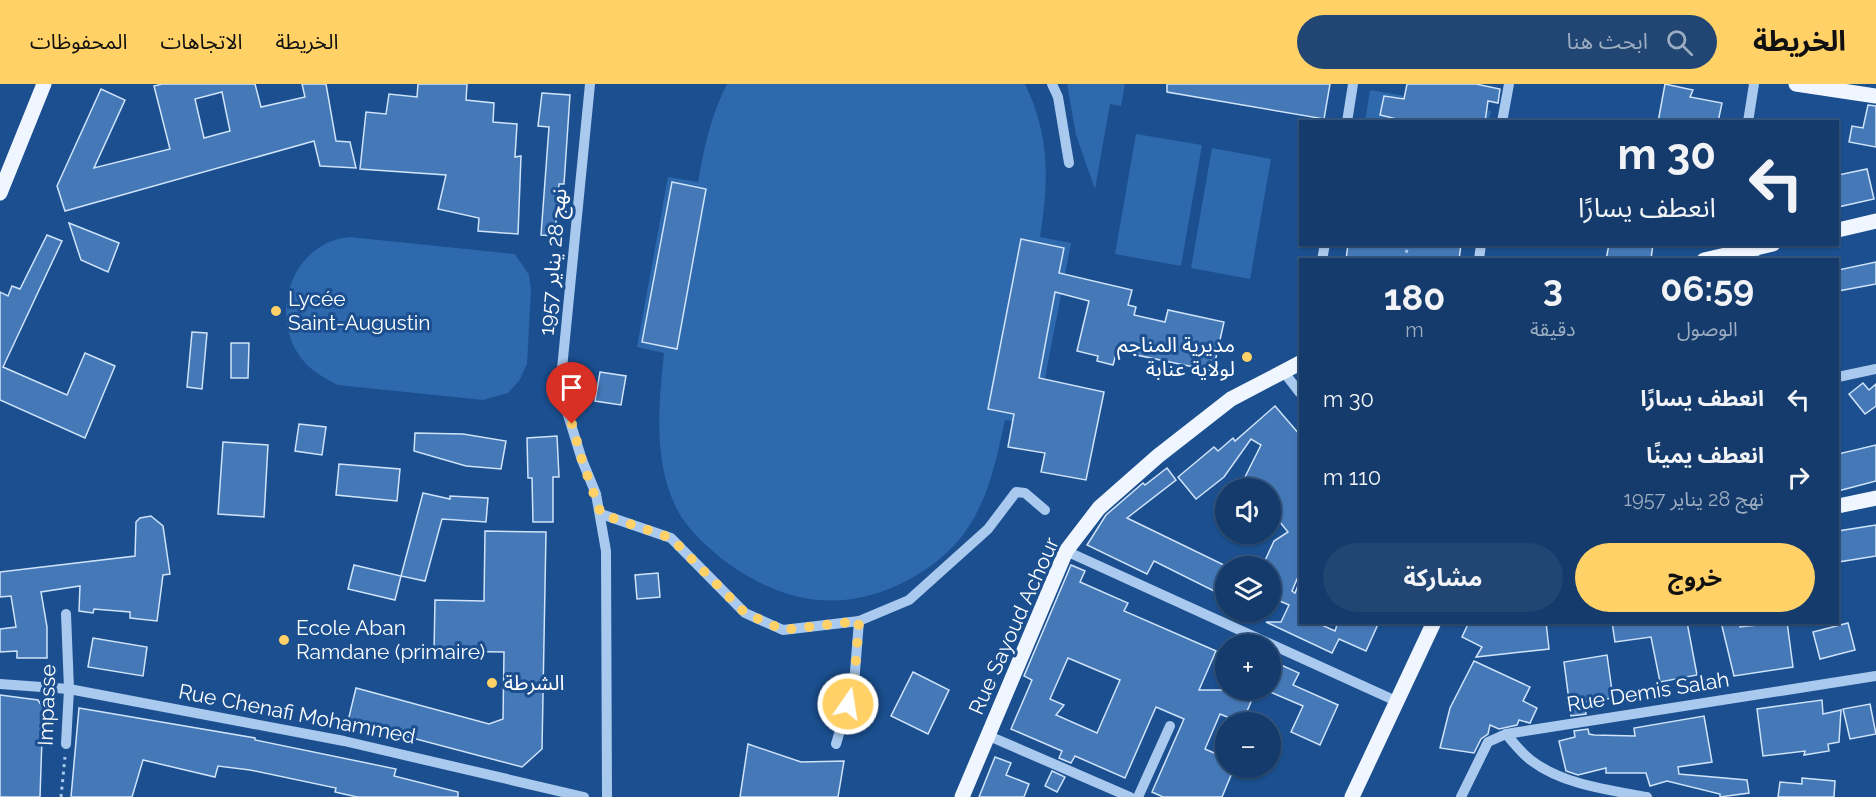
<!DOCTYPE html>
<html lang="ar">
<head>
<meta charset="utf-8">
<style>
	body { margin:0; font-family:Raleway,"Noto Sans Arabic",sans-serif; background:#214673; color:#f1f3f6; direction:rtl; height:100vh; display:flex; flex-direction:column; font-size:22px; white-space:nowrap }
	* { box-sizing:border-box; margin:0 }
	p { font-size:20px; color:#9dadc1 }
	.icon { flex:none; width:33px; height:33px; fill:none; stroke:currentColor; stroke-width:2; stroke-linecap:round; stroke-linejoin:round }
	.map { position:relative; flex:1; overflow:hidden; direction:ltr }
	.drawer { position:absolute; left:1299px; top:174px; width:540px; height:366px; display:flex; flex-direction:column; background:#143b6b; border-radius:0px; box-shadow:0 2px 4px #0004,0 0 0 2px #33557e; direction:rtl }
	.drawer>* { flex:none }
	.banner { position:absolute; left:1299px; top:36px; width:540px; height:126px; border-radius:0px; box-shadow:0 2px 4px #0004,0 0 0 2px #33557e; direction:rtl; background:#143b6b; color:#f1f3f6; overflow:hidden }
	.fabs { position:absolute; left:1215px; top:394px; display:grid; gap:12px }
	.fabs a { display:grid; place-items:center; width:66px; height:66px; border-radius:50%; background:#143b6b; box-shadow:0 2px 4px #0004,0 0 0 2px #33557e; font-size:30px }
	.pin { position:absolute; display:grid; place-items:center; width:51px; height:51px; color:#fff; margin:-62px -26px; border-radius:50% 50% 50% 0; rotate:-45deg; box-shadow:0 0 6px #0007 }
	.pin .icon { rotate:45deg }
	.me { position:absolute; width:66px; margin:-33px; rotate:13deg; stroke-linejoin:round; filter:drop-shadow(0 0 4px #0008) }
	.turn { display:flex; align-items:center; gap:21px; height:126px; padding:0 24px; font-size:27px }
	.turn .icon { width:78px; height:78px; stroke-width:2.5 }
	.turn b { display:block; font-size:42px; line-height:51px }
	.eta { display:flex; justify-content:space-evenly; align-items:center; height:102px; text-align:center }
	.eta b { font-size:36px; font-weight:700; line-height:42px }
	.cta { display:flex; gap:12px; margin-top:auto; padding:12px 24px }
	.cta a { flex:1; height:69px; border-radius:36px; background:#ffd166; color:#111; font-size:24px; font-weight:700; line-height:69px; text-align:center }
	.cta a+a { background:#214673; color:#f1f3f6 }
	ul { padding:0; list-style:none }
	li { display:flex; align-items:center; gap:18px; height:78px; padding:0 24px }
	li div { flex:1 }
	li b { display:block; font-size:22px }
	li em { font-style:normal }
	header { display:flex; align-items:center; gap:36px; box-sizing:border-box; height:84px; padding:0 30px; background:#ffd166; color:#111 }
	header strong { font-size:28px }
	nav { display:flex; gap:33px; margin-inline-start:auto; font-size:21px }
	.search { width:420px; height:54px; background:#214673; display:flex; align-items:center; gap:15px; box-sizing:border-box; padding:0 21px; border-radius:33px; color:#9dadc1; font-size:22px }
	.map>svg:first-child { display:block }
	.green { fill:#2e69ad }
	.building { fill:#4478b7; stroke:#cfe3fa; stroke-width:1.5; fill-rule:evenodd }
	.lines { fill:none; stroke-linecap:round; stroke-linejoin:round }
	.path { stroke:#a9c9ee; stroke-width:3; stroke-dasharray:3 4.5; stroke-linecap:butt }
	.minor { stroke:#a9c9ee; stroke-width:10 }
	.major { stroke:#f0f6ff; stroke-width:15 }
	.route { stroke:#ffd166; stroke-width:10; stroke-dasharray:0 18 }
	.poi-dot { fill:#ffd166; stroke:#1b4f8f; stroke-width:2 }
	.labels { text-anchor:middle; stroke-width:6; stroke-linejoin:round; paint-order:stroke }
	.street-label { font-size:21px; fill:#fff; stroke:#1b4f8f }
	.poi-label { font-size:21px; fill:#fff; stroke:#1b4f8f; text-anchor:start }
</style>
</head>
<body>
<header>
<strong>الخريطة</strong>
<div class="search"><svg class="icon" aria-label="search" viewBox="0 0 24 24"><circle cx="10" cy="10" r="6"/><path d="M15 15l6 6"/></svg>ابحث هنا</div>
<nav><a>الخريطة</a><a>الاتجاهات</a><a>المحفوظات</a></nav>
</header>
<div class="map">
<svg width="1876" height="713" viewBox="0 0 1876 713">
	<rect width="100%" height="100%" fill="#1b4f8f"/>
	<g class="green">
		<path d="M 727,0 L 1025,0 C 1050,51 1049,98 1040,153 L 1071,159 L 1036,341 L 1005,336 C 996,378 987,423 958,457 C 941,477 919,491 896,502 C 834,529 780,517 726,478 C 707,463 685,444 675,421 C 653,375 659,318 664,269 L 637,263 L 668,93 L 698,98 C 704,63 711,31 727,0 Z"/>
		<polygon points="1067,0 1125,0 1121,22 1110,20 1095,105 1076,51"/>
		<polygon points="1370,6 1491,27 1489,37 1365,38"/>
		<polygon points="1136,50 1202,61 1181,182 1115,170"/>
		<polygon points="1212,64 1271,75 1250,195 1191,184"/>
		<path d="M 349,153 L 515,170 L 529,191 L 531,206 L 527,280 L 519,297 L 508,309 L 483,316 L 338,301 C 324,294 311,287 301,274 C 268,230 292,159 349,153 Z"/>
	</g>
	<g class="building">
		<path d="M 162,0 L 255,0 L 261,23 L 305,13 L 302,0 L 326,0 L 336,57 L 350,58 L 356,84 L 320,82 L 314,57 L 65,127 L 57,102 L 101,5 L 125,16 L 94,84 L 170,65 L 154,2 ZM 222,8 L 230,47 L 204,54 L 195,15 Z"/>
		<polygon points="418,0 467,0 466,16 494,19 493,38 517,40 515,73 521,72 518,150 478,147 479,134 438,125 446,91 360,85 366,28 386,30 389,10 417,13"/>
		<polygon points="1167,0 1330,0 1324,35 1167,8"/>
		<polygon points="1407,0 1476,0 1500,5 1498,19 1488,17 1485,38 1409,38 1380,31 1384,12 1404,15"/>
		<polygon points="1665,0 1693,6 1690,13 1722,19 1718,38 1658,38"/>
		<polygon points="542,9 570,11 564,100 559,100 555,152 541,151 549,43 538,42"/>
		<polygon points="1868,21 1876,22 1876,63 1849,58 1852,42 1863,44"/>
		<polygon points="1867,85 1874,115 1838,123 1838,91"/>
		<polygon points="672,98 706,105 677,265 642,258"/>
		<polygon points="69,139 119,159 108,188 81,176"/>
		<polygon points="47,151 62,157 3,283 67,311 85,269 115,282 85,354 0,316 0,208 8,212 12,202 20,205"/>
		<polygon points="1021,155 1064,164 1059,189 1132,206 1128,221 1136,223 1134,231 1165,238 1168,226 1224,238 1213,287 1117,267 1113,281 1097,277 1098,272 1077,267 1089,217 1055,208 1039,294 1104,308 1086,396 1041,388 1045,369 1008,363 1014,330 988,325"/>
		<polygon points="1348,160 1461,160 1459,176 1346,176"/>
		<polygon points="1609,160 1653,160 1651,175 1606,176"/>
		<polygon points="1876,178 1876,200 1838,207 1838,186"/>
		<polygon points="192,248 207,249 202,305 187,303"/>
		<polygon points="231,259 249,259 248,294 231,294"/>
		<polygon points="600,288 626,292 621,321 595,317"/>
		<polygon points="1863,299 1869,306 1876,300 1876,322 1865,330 1849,310"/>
		<polygon points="1275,322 1300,351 1300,488 1292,507 1295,509 1300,496 1300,538 1315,538 1335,547 1338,538 1379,538 1366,567 1339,555 1332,569 1266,538 1281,538 1289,521 1270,513 1270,483 1262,483 1274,457 1288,448 1270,426 1270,405 1239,405 1261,361 1251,355 1224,393 1196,415 1178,393 1214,363 1218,367 1233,354 1235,357"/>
		<polygon points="299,340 326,343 322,371 295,367"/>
		<polygon points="415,349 463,350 506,357 501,385 466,382 414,367"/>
		<polygon points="557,352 559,393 553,393 553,438 533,438 532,394 528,394 527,354"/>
		<polygon points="223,358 268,361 264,433 218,430"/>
		<polygon points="1876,361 1876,397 1838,407 1838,370"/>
		<polygon points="339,380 400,385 397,417 336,411"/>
		<polygon points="1167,384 1176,396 1127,434 1226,482 1226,499 1220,510 1154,477 1147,490 1087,461 1106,431 1143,399 1145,401"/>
		<polygon points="423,409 450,415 450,412 488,414 486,438 442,435 425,497 401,492"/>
		<polygon points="151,432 163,442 170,490 163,491 157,537 130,534 130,528 94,525 93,529 79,527 80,502 41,508 47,543 47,574 17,574 17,567 0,568 0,545 16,543 11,512 0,513 0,488 135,472 136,438 140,434"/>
		<polygon points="1876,441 1876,472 1838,478 1838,447"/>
		<polygon points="485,447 546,448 542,665 522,683 348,637 356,604 489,640 503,635 504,568 434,567 435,516 484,517"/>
		<polygon points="354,481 401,492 395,516 348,505"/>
		<path d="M 1071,481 L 1085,487 L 1080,498 L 1128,519 L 1124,527 L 1216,567 L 1199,606 L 1256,606 L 1242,639 L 1220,630 L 1205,665 L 1226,674 L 1226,684 L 1234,684 L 1222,713 L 1163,713 L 1152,708 L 1184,635 L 1156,623 L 1125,694 L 1075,672 L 1071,679 L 1059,674 L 1062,667 L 1011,645 L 1032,596 L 1024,592 ZM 1068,574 L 1120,596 L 1097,649 L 1056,631 L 1064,621 L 1050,615 Z"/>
		<polygon points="658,489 660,513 637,515 635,491"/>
		<polygon points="1469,538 1546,538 1549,565 1476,573 1482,563 1462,553"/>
		<polygon points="1612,538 1687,538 1697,591 1660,598 1651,553 1615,558"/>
		<polygon points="1721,538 1740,538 1740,543 1787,538 1793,583 1734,592"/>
		<polygon points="1848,539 1855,566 1820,575 1813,548"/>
		<polygon points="93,554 147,563 143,592 88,583"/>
		<polygon points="1607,571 1613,614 1584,618 1586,630 1571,632 1564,578"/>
		<polygon points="1270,576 1299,589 1293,601 1338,621 1320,661 1291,648 1303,622 1270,608"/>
		<polygon points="1474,577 1530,603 1523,617 1537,624 1530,639 1519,636 1517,641 1499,645 1490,641 1488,650 1481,655 1474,669 1440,664 1450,624"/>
		<polygon points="913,588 949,606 928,650 891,632"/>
		<polygon points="0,611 38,616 43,624 40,713 0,713"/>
		<polygon points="1822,616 1823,630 1841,626 1839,658 1828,660 1829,667 1804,671 1805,667 1763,672 1757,625"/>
		<polygon points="1870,620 1876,650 1850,655 1843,625"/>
		<polygon points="79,624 255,654 255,656 396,685 394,692 458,708 458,713 357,713 335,708 336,704 250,686 218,682 215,693 143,676 132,713 71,713"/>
		<polygon points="1704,632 1712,678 1678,683 1679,690 1747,696 1749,709 1720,713 1720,710 1667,697 1650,702 1646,689 1606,689 1606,684 1578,691 1566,687 1559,657 1575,653 1574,647 1588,645 1589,650 1594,651 1635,652 1634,644"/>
		<polygon points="748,660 801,678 844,677 838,713 740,713"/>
		<polygon points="995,673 1011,679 1006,691 1029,700 1024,713 979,713"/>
		<polygon points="1052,687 1065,693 1057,708 1045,702"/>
		<polygon points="1802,694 1835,697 1834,713 1778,713 1780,698 1802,700"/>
	</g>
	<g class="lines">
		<g class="path">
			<polyline points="1405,176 1408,160"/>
			<polyline points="61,713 65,673"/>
		</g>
		<g class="minor">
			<polyline points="590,0 560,305 582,376 596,410 606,467 607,713"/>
			<polyline points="1052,0 1058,13 1069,79"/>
			<polyline points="1347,38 1353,0"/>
			<polyline points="1502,38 1509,0"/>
			<polyline points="1748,38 1754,0"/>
			<polyline points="1752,160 1755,176"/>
			<polyline points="1322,176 1325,160"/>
			<polyline points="1479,176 1481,160"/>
			<polyline points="1283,287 1300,309"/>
			<polyline points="1838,293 1876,285"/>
			<polyline points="601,430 671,454 745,529 783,546 859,537 854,600 836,660"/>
			<polyline points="1066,467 1396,617"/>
			<polyline points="66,530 69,605 66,660"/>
			<polyline points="859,537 909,516 988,445 1016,408 1025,409 1045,426"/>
			<polyline points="0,600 69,605 344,657 584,713"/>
			<path d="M 1506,650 C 1514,659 1522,670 1532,677 C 1564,701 1610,706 1647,713"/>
			<polyline points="989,652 1130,713"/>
			<polyline points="1138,713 1170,642"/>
			<polyline points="1461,713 1488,658 1506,650 1876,592"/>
		</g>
		<g class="major">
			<polyline points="1796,0 1876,12"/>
			<polyline points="0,109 44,0"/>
			<polyline points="1838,146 1876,137"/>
			<polyline points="1704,176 1773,160"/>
			<polyline points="1838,422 1876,414"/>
			<polyline points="962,713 1066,467 1099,424 1158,372 1231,315 1300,279"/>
			<polyline points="1352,713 1434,538"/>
		</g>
	</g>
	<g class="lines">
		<polyline class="route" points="572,340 582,376 601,430 671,454 745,529 783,546 859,537 854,600 848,620"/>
	</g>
	<g class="poi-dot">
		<circle cx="276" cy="227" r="6"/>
		<circle cx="1247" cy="273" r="6"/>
		<circle cx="284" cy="556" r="6"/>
		<circle cx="492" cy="599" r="6"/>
	</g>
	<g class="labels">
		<g class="street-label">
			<text transform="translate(553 178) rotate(-85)" y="7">نهج 28 يناير 1957</text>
			<text transform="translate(1014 542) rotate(-66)" y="7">Rue Sayoud Achour</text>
			<text transform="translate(1648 608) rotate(-9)" y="7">Rue Demis Salah</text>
			<text transform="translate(47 621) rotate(-88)" y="7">Impasse</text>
			<text transform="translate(297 630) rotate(11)" y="7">Rue Chenafi Mohammed</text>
		</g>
		<g class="poi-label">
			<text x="288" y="222">Lycée<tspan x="288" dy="24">Saint-Augustin</tspan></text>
			<text x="1235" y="268" text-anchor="end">مديرية المناجم<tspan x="1235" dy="24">لولاية عنابة</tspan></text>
			<text x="296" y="551">Ecole Aban<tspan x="296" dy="24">Ramdane (primaire)</tspan></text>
			<text x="504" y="606">الشرطة</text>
		</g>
	</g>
</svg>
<div class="fabs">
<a><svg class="icon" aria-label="sound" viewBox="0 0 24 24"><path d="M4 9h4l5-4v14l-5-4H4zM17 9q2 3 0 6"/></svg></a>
<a><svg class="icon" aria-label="layers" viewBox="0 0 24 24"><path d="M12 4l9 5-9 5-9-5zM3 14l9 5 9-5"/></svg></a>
<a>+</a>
<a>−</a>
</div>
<div class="pin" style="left:572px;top:340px;background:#d93025"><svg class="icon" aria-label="arrive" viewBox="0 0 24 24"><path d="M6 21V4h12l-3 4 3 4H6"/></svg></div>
<svg class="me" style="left:848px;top:620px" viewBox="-20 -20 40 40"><circle r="17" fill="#ffd166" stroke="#fff" stroke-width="3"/><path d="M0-11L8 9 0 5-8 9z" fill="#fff"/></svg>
<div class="banner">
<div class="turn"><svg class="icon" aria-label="left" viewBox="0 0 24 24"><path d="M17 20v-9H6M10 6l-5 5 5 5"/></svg><div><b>30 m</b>انعطف يسارًا</div></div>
</div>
<section class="drawer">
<div class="eta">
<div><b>06:59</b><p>الوصول</p></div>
<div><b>3</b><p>دقيقة</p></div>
<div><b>180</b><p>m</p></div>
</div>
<ul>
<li><svg class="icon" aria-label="left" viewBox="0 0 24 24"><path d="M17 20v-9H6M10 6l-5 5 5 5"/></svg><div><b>انعطف يسارًا</b></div><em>30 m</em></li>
<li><svg class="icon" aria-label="right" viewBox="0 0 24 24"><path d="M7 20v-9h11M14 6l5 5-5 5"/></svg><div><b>انعطف يمينًا</b><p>نهج 28 يناير 1957</p></div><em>110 m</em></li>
</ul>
<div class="cta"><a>خروج</a><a>مشاركة</a></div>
</section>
</div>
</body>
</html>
